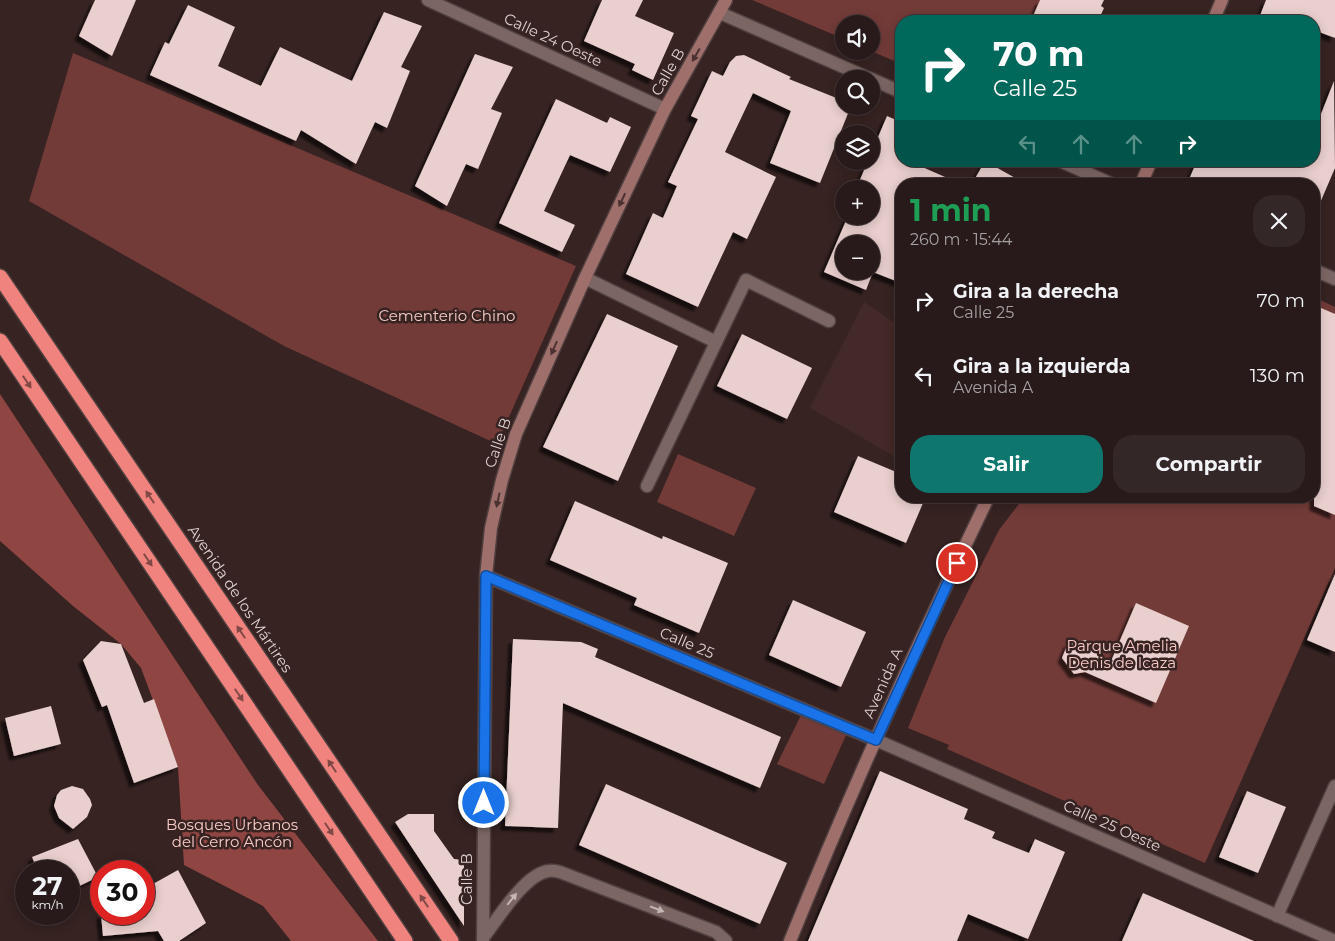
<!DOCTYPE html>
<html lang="es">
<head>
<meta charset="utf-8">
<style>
	body { margin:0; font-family:Montserrat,sans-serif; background:#342727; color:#f1f3f6; height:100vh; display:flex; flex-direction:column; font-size:19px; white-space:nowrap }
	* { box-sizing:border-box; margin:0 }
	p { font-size:16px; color:#a5a1a2 }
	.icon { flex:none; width:28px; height:28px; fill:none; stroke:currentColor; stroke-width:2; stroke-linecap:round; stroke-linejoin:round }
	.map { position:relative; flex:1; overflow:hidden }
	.side { position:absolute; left:895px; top:178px; width:425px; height:325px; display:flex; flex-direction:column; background:#281a1a; border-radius:20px; box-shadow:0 2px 12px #0003,0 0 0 1px #443839 }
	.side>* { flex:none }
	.banner { position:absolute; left:895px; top:15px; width:425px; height:152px; border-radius:20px; box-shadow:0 2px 12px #0003,0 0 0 1px #443839; background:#00695c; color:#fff; overflow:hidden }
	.fabs { position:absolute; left:835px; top:15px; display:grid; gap:10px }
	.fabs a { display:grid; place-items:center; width:45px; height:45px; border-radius:50%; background:#281a1a; box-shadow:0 2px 12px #0003,0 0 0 1px #443839; font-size:25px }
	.speed { position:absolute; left:15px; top:860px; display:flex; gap:10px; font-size:25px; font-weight:700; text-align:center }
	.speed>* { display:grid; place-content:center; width:65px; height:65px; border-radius:50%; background:#281a1a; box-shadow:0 2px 12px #0003,0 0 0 1px #443839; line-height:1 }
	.speed small { font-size:12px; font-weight:400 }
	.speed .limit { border:8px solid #d22; background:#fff; color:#111 }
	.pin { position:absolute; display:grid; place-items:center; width:42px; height:42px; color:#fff; margin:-21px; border:2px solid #fff; border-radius:50%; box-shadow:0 1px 5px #0007 }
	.me { position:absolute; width:55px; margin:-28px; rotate:0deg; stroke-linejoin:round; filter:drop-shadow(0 0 4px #0008) }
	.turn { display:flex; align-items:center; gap:18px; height:105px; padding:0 15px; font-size:22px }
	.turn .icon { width:65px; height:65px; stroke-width:2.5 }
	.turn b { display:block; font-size:35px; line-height:42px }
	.lanes { display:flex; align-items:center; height:48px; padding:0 15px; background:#0003; justify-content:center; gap:25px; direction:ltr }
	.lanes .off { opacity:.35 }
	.round { display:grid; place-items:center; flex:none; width:52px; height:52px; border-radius:20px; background:#342727 }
	.overview { display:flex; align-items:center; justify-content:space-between; height:85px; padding:0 15px }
	h1 { font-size:30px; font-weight:700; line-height:38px; color:#1e9e55 }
	.button { display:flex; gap:10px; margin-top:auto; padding:10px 15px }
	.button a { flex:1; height:58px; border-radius:20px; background:#0f766e; color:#fff; font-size:20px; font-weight:700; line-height:58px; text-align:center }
	.button a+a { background:#342727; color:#f1f3f6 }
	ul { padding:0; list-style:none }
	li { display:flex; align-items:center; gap:15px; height:75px; padding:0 15px }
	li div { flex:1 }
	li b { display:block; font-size:19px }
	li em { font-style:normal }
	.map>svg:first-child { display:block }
	.built { fill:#432927 }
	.green { fill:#723b38 }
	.forest { fill:#8f4541 }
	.building { fill:#e9cfcd; fill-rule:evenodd; filter:url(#shadow) }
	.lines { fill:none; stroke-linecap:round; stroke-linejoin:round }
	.street-casing { stroke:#4f3f3e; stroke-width:15 }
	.secondary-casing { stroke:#4f3f3e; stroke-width:15 }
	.highway-casing { stroke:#4f3f3e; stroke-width:18 }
	.street { stroke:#7c6664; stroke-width:12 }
	.secondary { stroke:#9f6f6c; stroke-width:12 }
	.highway { stroke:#f0837d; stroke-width:15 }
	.oneway { fill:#4b3231 }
	.oneway2 { fill:#804946 }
	.oneway3 { fill:#c5b6b4 }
	.route-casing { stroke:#114b97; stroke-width:12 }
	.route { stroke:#1a73e8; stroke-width:9 }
	.labels { text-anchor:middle; stroke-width:5; stroke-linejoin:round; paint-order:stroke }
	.street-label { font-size:15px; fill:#ddd0cf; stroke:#362322 }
	.park-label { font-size:15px; fill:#f8cac6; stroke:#362322 }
</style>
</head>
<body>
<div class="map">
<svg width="1335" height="941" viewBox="0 0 1335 941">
	<defs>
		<filter id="shadow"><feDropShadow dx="-4.5" dy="4.5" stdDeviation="1" flood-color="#0009"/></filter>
	</defs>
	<rect width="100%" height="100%" fill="#362322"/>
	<polygon class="built" points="864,302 901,327 901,460 810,408"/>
	<g class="green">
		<polygon points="752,0 1040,0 1031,21 901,21 901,64 871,51 871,24 844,24 844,39"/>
		<polygon points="73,53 576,266 497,444 284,346 29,201"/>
		<polygon points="1314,297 1335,307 1335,568 1205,863 947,749 949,745 908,728 945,637 999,530 1025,496 1314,496"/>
		<polygon points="678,454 756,488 734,536 657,502"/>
		<polygon points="802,713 847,733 824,784 777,764"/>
	</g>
	<polygon class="forest" points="0,394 258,785 378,941 291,941 263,906 184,865 178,767 141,668 121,644 73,606 0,541"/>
	<g class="building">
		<polygon points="95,0 136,0 112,56 79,36"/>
		<polygon points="602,0 643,0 635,16 674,33 653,80 632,70 635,64 584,41"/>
		<polygon points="1040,0 1104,0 1101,6 1104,8 1098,21 1031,21"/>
		<polygon points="1266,0 1335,0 1335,38 1314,30 1314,21 1258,21"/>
		<polygon points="188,5 235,27 218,66 261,86 280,47 352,81 384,12 422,26 401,67 410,71 387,128 375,122 356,164 301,130 296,141 150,75 165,42 169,44"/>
		<polygon points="475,54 513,67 491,109 502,113 478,169 466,164 447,206 415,186"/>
		<polygon points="744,55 791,77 789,79 844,101 844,106 851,106 820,183 770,163 791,111 753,93 725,152 776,177 747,239 733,232 698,307 626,274 653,213 663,218 677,186 668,182 698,119 691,116 712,71 723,76 730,62 736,56"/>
		<polygon points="1334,81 1335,168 1314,217 1314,184 1187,184 1197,161 1314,161 1314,132"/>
		<polygon points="556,99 607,123 610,117 631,127 610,172 570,155 544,211 575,225 562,252 499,223"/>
		<path d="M 887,116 L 901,122 L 901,161 L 922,161 L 920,166 L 961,184 L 901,184 L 901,283 L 873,272 L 866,290 L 824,272 L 848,216 L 871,216 L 871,189 L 856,189 L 868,161 L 871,161 L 871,154 ZM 844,244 L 871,244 L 871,271 L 844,271 Z"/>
		<polygon points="985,161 1026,184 972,184"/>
		<polygon points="1314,305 1335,314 1335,515 1314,506"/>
		<polygon points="607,314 678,346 618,481 543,447"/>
		<polygon points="742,334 812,368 787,419 717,386"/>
		<polygon points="858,456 901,474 901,496 926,496 906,543 834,512"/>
		<polygon points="575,501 662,539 663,536 728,563 699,633 634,605 637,598 550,560"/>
		<polygon points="1335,574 1335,652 1307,640"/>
		<polygon points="793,600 866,632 841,687 769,655"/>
		<polygon points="1136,603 1189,626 1156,703 1085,672 1074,674 1062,658 1068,643 1086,640 1109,666"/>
		<polygon points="513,639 581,642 598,649 595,657 781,737 760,788 563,703 558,828 505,826"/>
		<polygon points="101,641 121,644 144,703 154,699 178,767 134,783 107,705 102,707 83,660"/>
		<polygon points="51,706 61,744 14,756 5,718"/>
		<polygon points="880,771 968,809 964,819 995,832 992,838 1029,853 1035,839 1065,852 1028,939 968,914 957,941 808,941"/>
		<polygon points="606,784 787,863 760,924 579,845"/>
		<polygon points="72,786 83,789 90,799 92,805 87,817 73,829 59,818 54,806 57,795 61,790"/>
		<polygon points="1247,791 1286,807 1258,873 1219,857"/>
		<polygon points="408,814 434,814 434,831 454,859 464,860 464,926 395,822"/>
		<polygon points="78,839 98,877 69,891 69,871 38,871 32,857"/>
		<polygon points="178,870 206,923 179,941 164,941 158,931 103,936 101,914 144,914 144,889"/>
		<polygon points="1143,893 1254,941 1122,941"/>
	</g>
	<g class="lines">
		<defs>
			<g id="street">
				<polyline points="428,0 665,109"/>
				<polyline points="720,13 871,79"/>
				<polyline points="871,79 901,92"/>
				<polyline points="1060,161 1112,184"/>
				<polyline points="1314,270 1335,279"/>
				<polyline points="585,278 716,342"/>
				<polyline points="647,486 746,280 829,321"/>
				<polyline points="876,740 1335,941"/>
				<polyline points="1277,916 1335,786"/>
				<path d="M 483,938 C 497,920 524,875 548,871 C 552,870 556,871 560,872 L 716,932 L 726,941"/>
				<polyline points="483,941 486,576"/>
			</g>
			<g id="secondary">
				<polyline points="726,0 665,109 585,278 516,434 502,480 491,528 486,576 876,740"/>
				<polyline points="1213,21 1222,0"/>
				<polyline points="1141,184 1151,161"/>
				<path d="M 790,941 C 851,791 918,642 989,496"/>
			</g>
			<g id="highway">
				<polyline points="0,277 451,941"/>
				<polyline points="0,341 405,941"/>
			</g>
		</defs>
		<use href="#street" class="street-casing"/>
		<use href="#secondary" class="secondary-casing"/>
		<use href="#highway" class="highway-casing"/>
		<use href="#street" class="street"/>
		<use href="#secondary" class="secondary"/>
		<use href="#highway" class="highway"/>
	</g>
	<defs><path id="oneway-solid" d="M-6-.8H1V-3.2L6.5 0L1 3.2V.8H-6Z" transform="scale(1.25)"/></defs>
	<g class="oneway">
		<use href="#oneway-solid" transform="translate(696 55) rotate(120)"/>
		<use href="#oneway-solid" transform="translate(622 200) rotate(115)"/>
		<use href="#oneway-solid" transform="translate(554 348) rotate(114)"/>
		<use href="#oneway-solid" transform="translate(498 500) rotate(102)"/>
	</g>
	<g class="oneway2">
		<use href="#oneway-solid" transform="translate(27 382) rotate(56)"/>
		<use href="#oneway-solid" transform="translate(150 497) rotate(-124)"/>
		<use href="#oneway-solid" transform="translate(148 560) rotate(56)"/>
		<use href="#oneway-solid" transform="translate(241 632) rotate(-124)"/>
		<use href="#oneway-solid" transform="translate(239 695) rotate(56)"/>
		<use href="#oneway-solid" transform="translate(332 766) rotate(-124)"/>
		<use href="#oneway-solid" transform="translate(329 829) rotate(56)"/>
		<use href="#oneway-solid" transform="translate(424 901) rotate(-124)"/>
	</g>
	<g class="oneway3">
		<use href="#oneway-solid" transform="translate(512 899) rotate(-51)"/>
		<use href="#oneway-solid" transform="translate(657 909) rotate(21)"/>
	</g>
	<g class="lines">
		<defs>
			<polyline id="route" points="484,803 486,576 876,740 957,563"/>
		</defs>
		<use href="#route" class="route-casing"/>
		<use href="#route" class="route"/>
	</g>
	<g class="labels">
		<g class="street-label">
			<text transform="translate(553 40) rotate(25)" y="5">Calle 24 Oeste</text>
			<text transform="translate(668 72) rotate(-60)" y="5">Calle B</text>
			<text transform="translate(498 443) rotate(-71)" y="5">Calle B</text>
			<text transform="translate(240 599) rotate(56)" y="5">Avenida de los Mártires</text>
			<text transform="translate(687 643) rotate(23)" y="5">Calle 25</text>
			<text transform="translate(883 683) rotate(-66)" y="5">Avenida A</text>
			<text transform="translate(1112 826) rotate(24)" y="5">Calle 25 Oeste</text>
			<text transform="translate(467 879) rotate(-90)" y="5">Calle B</text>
		</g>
		<g class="park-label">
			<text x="447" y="321">Cementerio Chino</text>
			<text x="1122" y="651">Parque Amelia<tspan x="1122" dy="17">Denis de Icaza</tspan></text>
			<text x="232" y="830">Bosques Urbanos<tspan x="232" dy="17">del Cerro Ancón</tspan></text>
		</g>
	</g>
</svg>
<div class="fabs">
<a><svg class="icon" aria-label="sound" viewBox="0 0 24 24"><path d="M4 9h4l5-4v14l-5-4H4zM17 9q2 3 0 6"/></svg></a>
<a><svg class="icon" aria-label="search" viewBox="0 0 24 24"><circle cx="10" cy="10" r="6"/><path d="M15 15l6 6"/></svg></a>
<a><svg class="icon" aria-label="layers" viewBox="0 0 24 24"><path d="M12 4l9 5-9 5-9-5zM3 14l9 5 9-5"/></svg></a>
<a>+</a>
<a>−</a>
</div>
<div class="speed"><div>27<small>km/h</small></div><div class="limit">30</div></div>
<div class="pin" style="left:957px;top:563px;background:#d93025"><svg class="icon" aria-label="arrive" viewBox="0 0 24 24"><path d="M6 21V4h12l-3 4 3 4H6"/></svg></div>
<svg class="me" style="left:484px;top:803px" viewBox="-20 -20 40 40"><circle r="17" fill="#1a73e8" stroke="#fff" stroke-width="3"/><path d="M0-11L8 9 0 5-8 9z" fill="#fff"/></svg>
<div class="banner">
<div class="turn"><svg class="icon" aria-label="right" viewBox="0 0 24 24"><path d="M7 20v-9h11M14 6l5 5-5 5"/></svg><div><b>70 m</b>Calle 25</div></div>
<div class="lanes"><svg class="icon off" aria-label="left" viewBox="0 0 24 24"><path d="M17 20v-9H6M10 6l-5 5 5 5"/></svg><svg class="icon off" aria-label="ahead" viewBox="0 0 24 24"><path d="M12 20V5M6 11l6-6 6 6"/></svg><svg class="icon off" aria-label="ahead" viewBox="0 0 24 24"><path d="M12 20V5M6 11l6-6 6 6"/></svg><svg class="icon" aria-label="right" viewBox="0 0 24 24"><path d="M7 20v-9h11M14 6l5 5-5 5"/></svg></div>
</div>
<section class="side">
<div class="overview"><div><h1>1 min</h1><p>260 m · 15:44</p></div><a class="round"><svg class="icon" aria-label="close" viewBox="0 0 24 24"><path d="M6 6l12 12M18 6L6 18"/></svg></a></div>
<ul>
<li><svg class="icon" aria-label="right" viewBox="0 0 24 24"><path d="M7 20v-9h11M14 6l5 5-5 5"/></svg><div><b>Gira a la derecha</b><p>Calle 25</p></div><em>70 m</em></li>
<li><svg class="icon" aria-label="left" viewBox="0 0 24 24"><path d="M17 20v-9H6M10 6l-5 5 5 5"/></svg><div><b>Gira a la izquierda</b><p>Avenida A</p></div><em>130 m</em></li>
</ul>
<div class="button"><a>Salir</a><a>Compartir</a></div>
</section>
</div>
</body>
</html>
